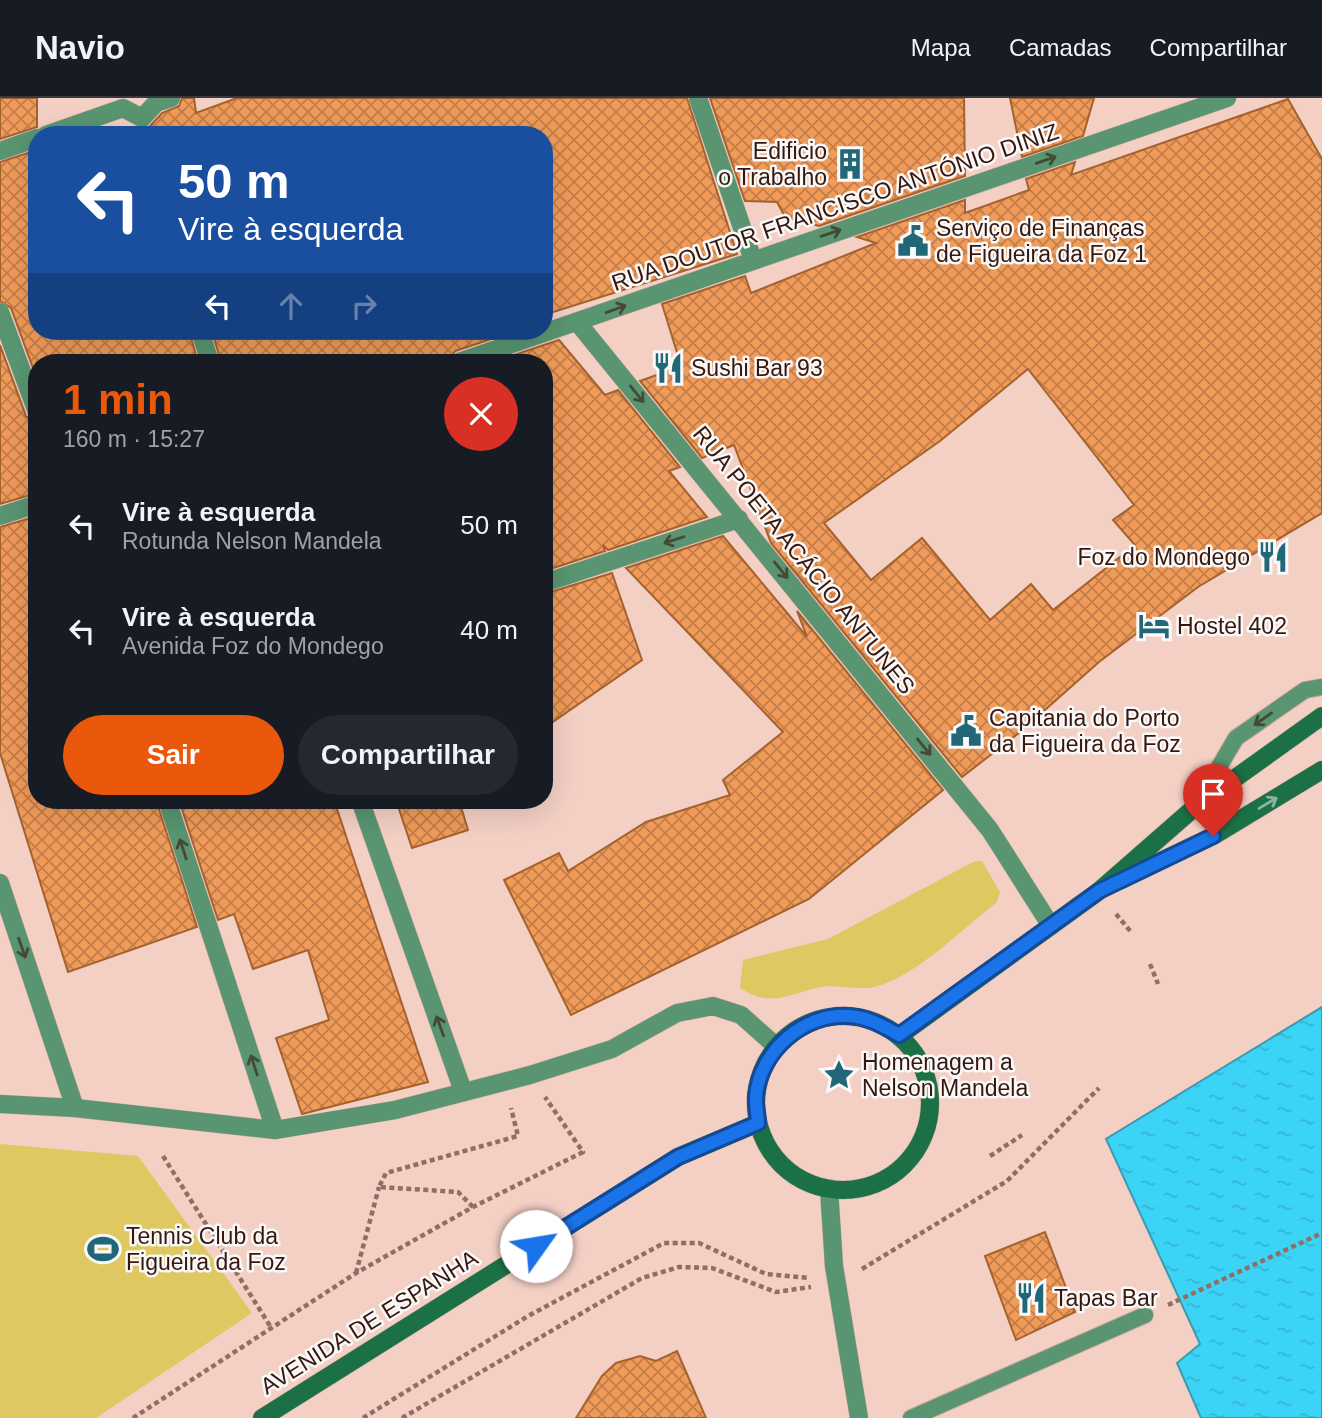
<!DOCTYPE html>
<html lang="pt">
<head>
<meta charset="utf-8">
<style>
	body { margin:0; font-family:Helvetica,sans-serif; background:#242831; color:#f1f3f6; height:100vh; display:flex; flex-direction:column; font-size:26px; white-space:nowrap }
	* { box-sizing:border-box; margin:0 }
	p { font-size:23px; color:#9ea1a6 }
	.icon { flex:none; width:38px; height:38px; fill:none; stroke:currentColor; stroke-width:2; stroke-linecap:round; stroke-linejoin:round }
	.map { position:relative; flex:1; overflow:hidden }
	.side { position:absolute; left:28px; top:256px; width:525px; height:455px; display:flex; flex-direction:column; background:#171b24; border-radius:28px; box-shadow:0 7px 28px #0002 }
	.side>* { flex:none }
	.guide { position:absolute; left:28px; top:28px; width:525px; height:214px; border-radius:28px; box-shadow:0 7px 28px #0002; background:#1a4fa0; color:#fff; overflow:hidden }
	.pin { position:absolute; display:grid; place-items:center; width:60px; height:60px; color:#fff; margin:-72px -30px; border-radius:50% 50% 50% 0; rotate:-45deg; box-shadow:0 0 7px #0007 }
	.pin .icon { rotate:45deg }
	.me { position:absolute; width:77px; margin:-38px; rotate:58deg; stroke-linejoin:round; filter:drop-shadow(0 0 5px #0008) }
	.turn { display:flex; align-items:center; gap:24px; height:147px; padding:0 35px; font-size:32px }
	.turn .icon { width:91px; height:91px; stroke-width:2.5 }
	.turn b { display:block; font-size:49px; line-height:60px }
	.lanes { display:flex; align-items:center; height:66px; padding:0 35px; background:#0003; justify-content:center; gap:35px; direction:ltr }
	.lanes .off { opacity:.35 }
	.round { display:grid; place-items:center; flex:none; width:74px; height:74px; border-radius:37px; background:#242831 }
	.summary { display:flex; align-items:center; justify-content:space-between; height:119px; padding:0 35px }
	h1 { font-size:42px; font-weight:800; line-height:52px; color:#ea580c }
	.button { display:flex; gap:14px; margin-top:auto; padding:14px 35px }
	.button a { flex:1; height:80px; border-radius:42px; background:#ea580c; color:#fff; font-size:28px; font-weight:800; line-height:80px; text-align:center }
	.button a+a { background:#242831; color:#f1f3f6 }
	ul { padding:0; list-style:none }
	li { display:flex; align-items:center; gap:21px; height:105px; padding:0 35px }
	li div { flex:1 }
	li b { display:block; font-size:26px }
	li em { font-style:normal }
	header { display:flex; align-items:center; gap:42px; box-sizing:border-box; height:98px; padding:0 35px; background:#171b24; border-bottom:2px solid #363941 }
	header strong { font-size:33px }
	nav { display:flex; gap:38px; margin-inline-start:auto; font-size:24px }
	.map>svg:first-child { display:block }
	.grass { fill:#dfc861 }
	.water { fill:url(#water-ripples); stroke:#3b9bb0; stroke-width:2 }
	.building { fill:url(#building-cross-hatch); stroke:#a4622d; stroke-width:2; fill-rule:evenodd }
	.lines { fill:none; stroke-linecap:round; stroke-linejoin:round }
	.lane-casing { stroke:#ceaaa0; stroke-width:18 }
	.street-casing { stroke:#ceaaa0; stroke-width:19 }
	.secondary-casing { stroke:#ceaaa0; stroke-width:19 }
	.path { stroke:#916e64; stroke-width:4.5; stroke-dasharray:5 3.5; stroke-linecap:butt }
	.lane { stroke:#589570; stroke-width:16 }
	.street { stroke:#589570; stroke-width:18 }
	.secondary { stroke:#1c7046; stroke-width:18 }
	.oneway { stroke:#454935 }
	.oneway2 { stroke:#8ab4a0 }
	.route-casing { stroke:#114b97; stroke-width:18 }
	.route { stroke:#1a73e8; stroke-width:12 }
	.labels { text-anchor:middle; stroke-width:5; stroke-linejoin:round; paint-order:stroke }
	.poi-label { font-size:23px; fill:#38170e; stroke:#f9f9f9; text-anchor:start }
	.street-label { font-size:23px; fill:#38170e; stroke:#f9f9f9 }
</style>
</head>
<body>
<header>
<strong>Navio</strong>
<nav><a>Mapa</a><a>Camadas</a><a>Compartilhar</a></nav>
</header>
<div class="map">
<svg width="1322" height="1320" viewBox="0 0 1322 1320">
	<defs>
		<pattern id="water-ripples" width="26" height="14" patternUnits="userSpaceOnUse" patternTransform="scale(1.75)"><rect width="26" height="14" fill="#3cd4f6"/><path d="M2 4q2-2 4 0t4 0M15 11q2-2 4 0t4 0" fill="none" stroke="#36b5d2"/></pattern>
		<pattern id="building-cross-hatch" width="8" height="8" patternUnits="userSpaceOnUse" patternTransform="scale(1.75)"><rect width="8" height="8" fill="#f09b59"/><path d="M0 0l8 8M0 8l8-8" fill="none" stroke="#c37d48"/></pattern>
	</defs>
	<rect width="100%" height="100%" fill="#f3cfc4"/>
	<g class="grass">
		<path d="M 975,763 L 982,763 L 1000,794 L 997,804 C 962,831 916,879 874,889 C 853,893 836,885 816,890 C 784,898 770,909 740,890 L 743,862 L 828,841 Z"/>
		<polygon points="0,1046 138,1058 252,1215 96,1320 0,1320"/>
	</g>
	<polygon class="water" points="1322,909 1322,1320 1201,1320 1177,1265 1200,1246 1106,1041"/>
	<g class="building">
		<polygon points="0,0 37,0 37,29 0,41"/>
		<polygon points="182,0 194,0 196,15 237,0 687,0 737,156 544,217 544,37 146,37 146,33 151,31 150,28 162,15 179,8"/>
		<polygon points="710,0 964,0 965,78 819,128 785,119 777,104 745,103"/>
		<polygon points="1010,0 1094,0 1083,38 1022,59"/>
		<path d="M 1288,1 L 1322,61 L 1322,415 L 1198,489 L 1099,564 L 1019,635 L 962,679 L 771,445 L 734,347 L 702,360 L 640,283 L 665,274 L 661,266 L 679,261 L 662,206 L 745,178 L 751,195 L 876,145 L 857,139 L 965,102 L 965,115 L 1029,92 L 1026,81 L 1075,64 L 1071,77 ZM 1028,271 L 1134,407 L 1113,422 L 1135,447 L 1053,512 L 1031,486 L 990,522 L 922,440 L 871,482 L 824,425 L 940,343 Z"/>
		<polygon points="37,52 37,233 189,233 198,264 37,264 37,281 11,210 0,203 0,64"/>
		<polygon points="212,233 515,233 455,253 448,264 221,264"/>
		<polygon points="559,242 605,297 618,292 680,369 669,373 707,419 608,452 603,447 605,453 544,473 544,264 493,264"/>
		<polygon points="0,247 26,318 37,325 37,395 0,406"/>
		<polygon points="37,418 37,702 156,702 197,829 68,874 0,655 0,429"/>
		<polygon points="723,438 807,539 797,513 943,692 809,801 571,917 504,782 559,755 568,773 646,724 730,697 723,682 783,634 626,470"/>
		<polygon points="612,475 642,562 544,630 544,496"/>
		<polygon points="179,702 334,702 428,984 302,1016 276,940 329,922 308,852 253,871 234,816 218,822"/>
		<polygon points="396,702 459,702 468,732 412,750"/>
		<polygon points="1045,1134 1075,1214 1016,1242 985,1158"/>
		<polygon points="677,1253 706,1320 576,1320 602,1278 616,1265 640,1258 656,1263"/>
	</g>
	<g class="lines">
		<defs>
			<g id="lane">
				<polyline points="1196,708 1236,640 1305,592 1322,589"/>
				<polyline points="911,1320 1145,1217"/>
			</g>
			<g id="street">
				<polyline points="698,0 753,162"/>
				<polyline points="142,20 156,5 171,0"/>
				<polyline points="46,37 123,10 142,20"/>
				<polyline points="0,53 37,40"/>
				<polyline points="0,214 37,314"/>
				<polyline points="578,225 990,732 1051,828"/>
				<polyline points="200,233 210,264"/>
				<polyline points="459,264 1227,0"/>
				<polyline points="0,418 37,406"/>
				<polyline points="544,485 739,421"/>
				<polyline points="167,702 275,1032"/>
				<polyline points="360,702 463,993"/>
				<polyline points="0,785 75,1010"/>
				<polyline points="0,1006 75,1010 275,1032 395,1012 530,977 612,951 677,915 713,908 741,917 777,949"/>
				<polyline points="829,1091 834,1168 859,1320"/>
			</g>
			<g id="secondary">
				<polyline points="1121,782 1213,738 1322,672"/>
				<circle cx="843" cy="1005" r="87"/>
				<polyline points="899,938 1099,793 1195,709 1322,618"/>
				<polyline points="262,1320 678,1059 758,1025"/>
			</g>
		</defs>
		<use href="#lane" class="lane-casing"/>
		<use href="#street" class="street-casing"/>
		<use href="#secondary" class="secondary-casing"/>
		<g class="path">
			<polyline points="1116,816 1131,834"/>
			<polyline points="1150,866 1158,886"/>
			<polyline points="163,1058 272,1231"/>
			<polyline points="990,1058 1022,1037"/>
			<polyline points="473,1109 458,1094 379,1089 386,1075 518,1038 511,1010"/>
			<polyline points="862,1171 1007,1083 1099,990"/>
			<polyline points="356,1175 379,1089"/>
			<polyline points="1168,1207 1322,1135"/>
			<polyline points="133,1320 356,1175 473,1109 583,1054 545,999"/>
			<polyline points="363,1320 528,1218 664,1145 699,1145 766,1176 809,1180"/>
			<polyline points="402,1320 642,1180 679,1169 712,1170 776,1194 811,1189"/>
		</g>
		<use href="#lane" class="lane"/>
		<use href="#street" class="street"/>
		<use href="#secondary" class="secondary"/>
	</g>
	<defs><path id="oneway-shaft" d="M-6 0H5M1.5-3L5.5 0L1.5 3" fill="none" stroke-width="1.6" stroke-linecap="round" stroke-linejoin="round" transform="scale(1.75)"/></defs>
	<g class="oneway">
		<use href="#oneway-shaft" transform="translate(1046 62) rotate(-19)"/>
		<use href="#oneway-shaft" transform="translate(831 135) rotate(-19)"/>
		<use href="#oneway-shaft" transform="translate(616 211) rotate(-20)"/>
		<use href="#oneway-shaft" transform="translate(637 296) rotate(51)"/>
		<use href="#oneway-shaft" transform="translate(674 442) rotate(162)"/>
		<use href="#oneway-shaft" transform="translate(781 472) rotate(51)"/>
		<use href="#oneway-shaft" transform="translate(1263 621) rotate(145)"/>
		<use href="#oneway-shaft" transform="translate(924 649) rotate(51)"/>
		<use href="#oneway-shaft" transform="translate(183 751) rotate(-108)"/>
		<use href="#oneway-shaft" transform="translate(22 850) rotate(71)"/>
		<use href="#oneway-shaft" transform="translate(440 928) rotate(-110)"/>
		<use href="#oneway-shaft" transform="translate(254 967) rotate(-108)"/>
	</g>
	<use class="oneway2" href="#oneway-shaft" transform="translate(1268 705) rotate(-31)"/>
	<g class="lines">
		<defs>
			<path id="route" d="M 536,1148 L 678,1059 L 758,1025 C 758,1017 755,1007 756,998 C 760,953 804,915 849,918 C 868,919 883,928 899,937 L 1099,793 L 1213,738"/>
		</defs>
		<use href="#route" class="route-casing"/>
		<use href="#route" class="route"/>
	</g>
	<defs>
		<symbol id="building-bare" viewBox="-9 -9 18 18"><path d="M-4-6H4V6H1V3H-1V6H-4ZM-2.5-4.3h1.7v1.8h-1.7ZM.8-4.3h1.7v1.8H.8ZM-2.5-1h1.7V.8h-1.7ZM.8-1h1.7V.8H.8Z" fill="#216777" stroke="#f9f9f9" stroke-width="2.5" paint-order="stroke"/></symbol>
		<symbol id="civic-bare" viewBox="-9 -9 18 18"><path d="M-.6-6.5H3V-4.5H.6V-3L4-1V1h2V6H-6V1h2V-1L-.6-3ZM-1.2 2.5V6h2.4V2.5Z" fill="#216777" stroke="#f9f9f9" stroke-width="2.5" paint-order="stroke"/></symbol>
		<symbol id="restaurant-bare" viewBox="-9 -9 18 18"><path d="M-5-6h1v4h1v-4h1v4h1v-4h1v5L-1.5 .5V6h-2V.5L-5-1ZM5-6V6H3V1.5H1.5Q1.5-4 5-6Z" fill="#216777" stroke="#f9f9f9" stroke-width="2.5" paint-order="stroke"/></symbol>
		<symbol id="hotel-bare" viewBox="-9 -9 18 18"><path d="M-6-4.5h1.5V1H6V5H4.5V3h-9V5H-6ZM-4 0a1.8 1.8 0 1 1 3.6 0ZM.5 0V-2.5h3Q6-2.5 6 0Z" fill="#216777" stroke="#f9f9f9" stroke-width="2.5" paint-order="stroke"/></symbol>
		<symbol id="sight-bare" viewBox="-9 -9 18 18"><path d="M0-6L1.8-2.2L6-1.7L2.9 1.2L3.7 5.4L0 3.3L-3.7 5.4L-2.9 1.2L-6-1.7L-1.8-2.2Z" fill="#216777" stroke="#f9f9f9" stroke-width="2.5" paint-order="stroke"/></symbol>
		<symbol id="stadium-bare" viewBox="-9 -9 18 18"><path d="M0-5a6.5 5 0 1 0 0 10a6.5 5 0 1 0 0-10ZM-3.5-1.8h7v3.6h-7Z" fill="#216777" stroke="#f9f9f9" stroke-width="2.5" paint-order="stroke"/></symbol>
	</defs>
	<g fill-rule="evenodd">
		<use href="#building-bare" x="828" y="44" width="44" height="44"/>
		<use href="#civic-bare" x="891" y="121" width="44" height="44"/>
		<use href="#restaurant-bare" x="646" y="248" width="44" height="44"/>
		<use href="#restaurant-bare" x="1251" y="437" width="44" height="44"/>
		<use href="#hotel-bare" x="1132" y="506" width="44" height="44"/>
		<use href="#civic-bare" x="944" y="611" width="44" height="44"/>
		<use href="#sight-bare" x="817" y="955" width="44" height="44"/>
		<use href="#stadium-bare" x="81" y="1129" width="44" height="44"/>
		<use href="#restaurant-bare" x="1009" y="1178" width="44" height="44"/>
	</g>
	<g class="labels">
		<g class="poi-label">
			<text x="827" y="61" text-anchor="end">Edificio<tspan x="827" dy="26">o Trabalho</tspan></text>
			<text x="936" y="138">Serviço de Finanças<tspan x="936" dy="26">de Figueira da Foz 1</tspan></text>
			<text x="691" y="278">Sushi Bar 93</text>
			<text x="1250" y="467" text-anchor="end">Foz do Mondego</text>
			<text x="1177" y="536">Hostel 402</text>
			<text x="989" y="628">Capitania do Porto<tspan x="989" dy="26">da Figueira da Foz</tspan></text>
			<text x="862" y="972">Homenagem a<tspan x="862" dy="26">Nelson Mandela</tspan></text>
			<text x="126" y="1146">Tennis Club da<tspan x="126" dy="26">Figueira da Foz</tspan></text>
			<text x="1054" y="1208">Tapas Bar</text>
		</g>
		<g class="street-label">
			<text transform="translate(835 109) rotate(-19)" y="8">RUA DOUTOR FRANCISCO ANTÓNIO DINIZ</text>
			<text transform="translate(804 462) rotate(51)" y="8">RUA POETA ACÁCIO ANTUNES</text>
			<text transform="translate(369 1224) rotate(-32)" y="8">AVENIDA DE ESPANHA</text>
		</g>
	</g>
</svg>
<div class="pin" style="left:1213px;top:738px;background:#d93025"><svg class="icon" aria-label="arrive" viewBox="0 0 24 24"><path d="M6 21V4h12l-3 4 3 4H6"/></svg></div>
<svg class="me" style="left:536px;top:1148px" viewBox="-20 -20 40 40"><circle r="19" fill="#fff"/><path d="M0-13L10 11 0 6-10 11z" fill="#1a73e8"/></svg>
<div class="guide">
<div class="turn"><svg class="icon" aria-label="left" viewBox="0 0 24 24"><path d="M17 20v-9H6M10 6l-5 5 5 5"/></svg><div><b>50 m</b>Vire à esquerda</div></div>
<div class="lanes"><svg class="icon" aria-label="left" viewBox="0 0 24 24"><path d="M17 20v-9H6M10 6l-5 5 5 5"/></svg><svg class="icon off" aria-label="ahead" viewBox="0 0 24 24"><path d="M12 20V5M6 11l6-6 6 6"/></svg><svg class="icon off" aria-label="right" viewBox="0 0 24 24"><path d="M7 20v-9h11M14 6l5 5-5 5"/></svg></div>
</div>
<section class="side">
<div class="summary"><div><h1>1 min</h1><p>160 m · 15:27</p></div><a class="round" style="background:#d93025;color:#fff"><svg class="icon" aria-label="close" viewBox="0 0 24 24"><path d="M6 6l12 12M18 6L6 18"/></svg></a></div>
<ul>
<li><svg class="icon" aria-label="left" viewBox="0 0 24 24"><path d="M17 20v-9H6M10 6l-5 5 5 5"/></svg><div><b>Vire à esquerda</b><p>Rotunda Nelson Mandela</p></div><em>50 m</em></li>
<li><svg class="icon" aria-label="left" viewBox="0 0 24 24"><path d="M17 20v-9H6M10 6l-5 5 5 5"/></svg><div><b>Vire à esquerda</b><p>Avenida Foz do Mondego</p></div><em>40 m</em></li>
</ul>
<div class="button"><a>Sair</a><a>Compartilhar</a></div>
</section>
</div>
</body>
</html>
